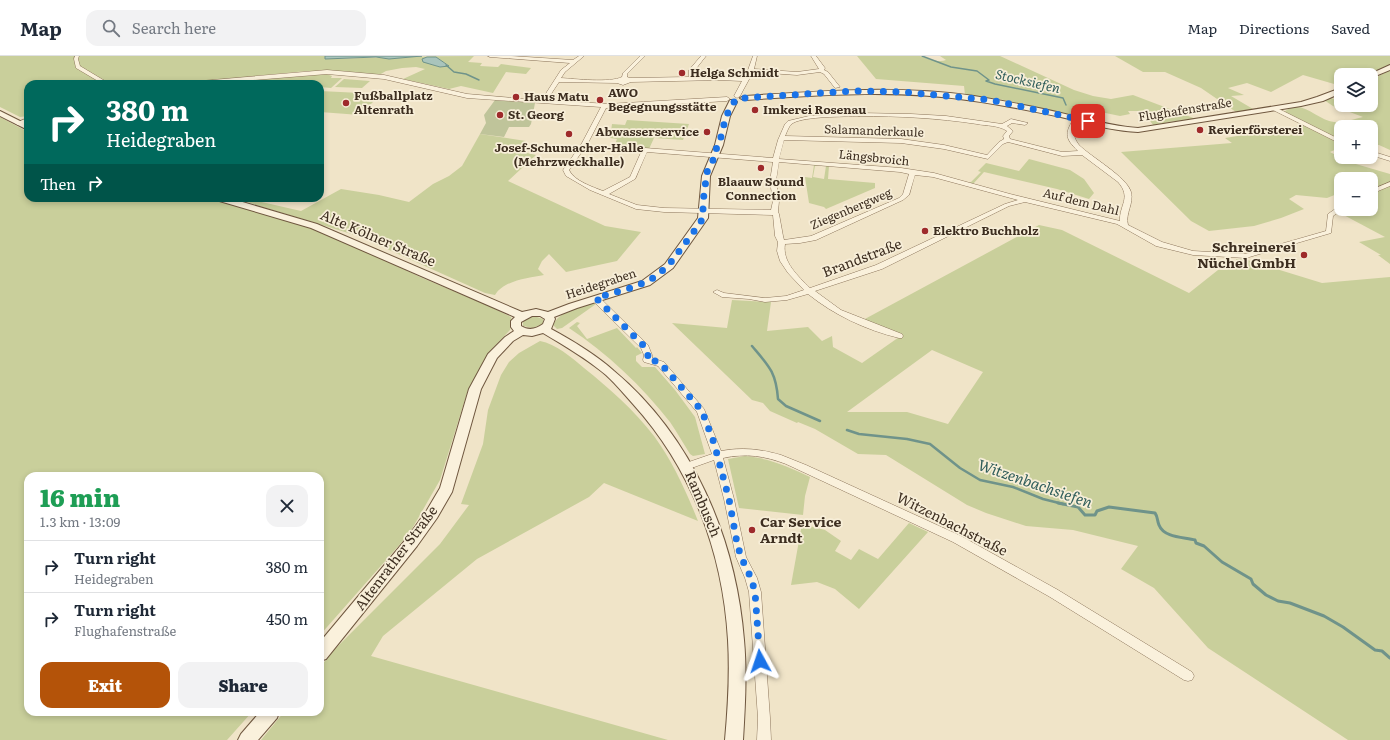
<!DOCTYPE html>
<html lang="en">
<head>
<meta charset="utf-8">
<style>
	body { margin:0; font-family:Literata,serif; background:#f2f2f3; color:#1f2937; height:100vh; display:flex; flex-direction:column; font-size:15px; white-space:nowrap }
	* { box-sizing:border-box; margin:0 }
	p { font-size:13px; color:#747a83 }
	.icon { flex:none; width:22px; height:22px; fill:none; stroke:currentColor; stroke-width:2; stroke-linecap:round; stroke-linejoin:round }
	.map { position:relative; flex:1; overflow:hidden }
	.side { position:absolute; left:24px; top:416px; width:300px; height:244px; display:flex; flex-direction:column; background:#fff; border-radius:12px; box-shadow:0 2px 6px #0003 }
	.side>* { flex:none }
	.banner { position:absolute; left:24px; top:24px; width:300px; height:122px; border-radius:12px; box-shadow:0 2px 6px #0003; background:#00695c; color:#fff; overflow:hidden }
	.buttons { position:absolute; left:1334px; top:12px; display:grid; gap:8px }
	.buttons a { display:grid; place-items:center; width:44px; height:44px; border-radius:8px; background:#fff; box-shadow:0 2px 6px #0003; font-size:20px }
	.pin { position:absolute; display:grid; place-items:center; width:34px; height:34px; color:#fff; margin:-17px; border-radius:8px; box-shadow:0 2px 6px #0006 }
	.me { position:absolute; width:44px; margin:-22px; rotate:355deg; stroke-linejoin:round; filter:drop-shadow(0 0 3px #0008) }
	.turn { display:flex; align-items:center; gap:14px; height:84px; padding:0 16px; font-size:18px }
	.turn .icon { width:52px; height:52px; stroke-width:2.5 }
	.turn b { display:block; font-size:28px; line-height:34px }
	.then { display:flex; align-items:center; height:38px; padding:0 16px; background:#0003; gap:8px; font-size:15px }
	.round { display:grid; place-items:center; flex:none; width:42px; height:42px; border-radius:12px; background:#f2f2f3 }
	.headline { display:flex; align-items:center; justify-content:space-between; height:68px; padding:0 16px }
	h1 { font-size:24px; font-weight:800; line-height:30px; color:#1e9e55 }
	.primary-button { display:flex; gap:8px; margin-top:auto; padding:8px 16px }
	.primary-button a { flex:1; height:46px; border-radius:12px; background:#b45309; color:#fff; font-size:16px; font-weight:800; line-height:46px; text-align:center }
	.primary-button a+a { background:#f2f2f3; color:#1f2937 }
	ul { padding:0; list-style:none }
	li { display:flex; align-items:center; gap:12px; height:52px; padding:0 16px; border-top:1px solid #e0e1e3 }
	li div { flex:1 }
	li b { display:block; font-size:15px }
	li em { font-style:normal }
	header { display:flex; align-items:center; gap:24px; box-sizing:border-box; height:56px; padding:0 20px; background:#fff; border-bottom:1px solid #e0e1e3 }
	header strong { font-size:19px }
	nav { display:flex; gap:22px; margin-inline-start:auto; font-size:14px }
	.search { width:280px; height:36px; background:#f2f2f3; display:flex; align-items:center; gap:10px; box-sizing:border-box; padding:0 14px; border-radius:12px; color:#747a83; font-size:15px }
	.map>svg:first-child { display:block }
	.green { fill:#c9cf9b; fill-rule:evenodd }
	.cemetery { fill:#bfc49a }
	.water { fill:#a9c4bc; stroke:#6f938a }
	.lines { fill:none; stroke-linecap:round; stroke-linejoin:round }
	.stream-far2 { stroke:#6f938a; stroke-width:1.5 }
	.stream-far1 { stroke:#6f938a; stroke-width:2.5 }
	.stream { stroke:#6f938a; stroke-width:3 }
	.street-casing { stroke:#8d765c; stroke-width:1 }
	.secondary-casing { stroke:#6f573f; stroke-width:2 }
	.street { fill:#faf1dc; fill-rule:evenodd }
	.secondary { fill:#faf1dc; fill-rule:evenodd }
	.route { stroke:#1a73e8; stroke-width:7; stroke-dasharray:0 12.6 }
	.poi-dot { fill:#9e2a2b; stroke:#f7eed8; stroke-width:1.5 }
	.labels { text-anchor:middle; stroke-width:3.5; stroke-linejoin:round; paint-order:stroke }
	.far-poi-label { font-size:12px; font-weight:bold; fill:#3d2e20; stroke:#f7eed8; text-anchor:start }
	.far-street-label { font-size:12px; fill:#3d2e20; stroke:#f7eed8 }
	.far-water-label { font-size:13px; font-style:italic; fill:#2f5d5a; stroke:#f7eed8 }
	.street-label { font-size:14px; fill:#3d2e20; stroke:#f7eed8 }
	.poi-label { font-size:14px; font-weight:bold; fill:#3d2e20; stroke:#f7eed8; text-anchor:end }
	.water-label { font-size:15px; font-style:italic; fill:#2f5d5a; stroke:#f7eed8 }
</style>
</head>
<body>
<header>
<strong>Map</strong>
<div class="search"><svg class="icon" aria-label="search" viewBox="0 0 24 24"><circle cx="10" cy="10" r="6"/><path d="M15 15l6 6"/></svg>Search here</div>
<nav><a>Map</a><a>Directions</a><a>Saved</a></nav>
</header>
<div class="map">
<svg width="1390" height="684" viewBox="0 0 1390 684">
	<rect width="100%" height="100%" fill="#f0e4c8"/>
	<g class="green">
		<path d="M 0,0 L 325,0 L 325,3 C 375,2 424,0 474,0 L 468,6 L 482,7 L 480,10 L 498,11 L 501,8 L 531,12 L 526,18 L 506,16 L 493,37 L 461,30 L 449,33 L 403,23 L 425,13 L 416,11 L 402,12 L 386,15 L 379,19 L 341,15 L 306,15 L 179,28 L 28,28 L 28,60 L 20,61 L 0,51 ZM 436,1 L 448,9 L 449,10 L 439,11 L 423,5 L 424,2 Z"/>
		<path d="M 857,0 L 920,0 C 928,3 939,7 946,4 L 940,0 L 1000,0 L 1074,34 L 1093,40 L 1111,43 L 1133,39 L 1196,63 L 1168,66 L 1154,70 L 1142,55 L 1128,55 L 1130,58 L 1120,60 L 1091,54 L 1084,62 L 1004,44 L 965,39 L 964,30 L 876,23 Z"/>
		<polygon points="1115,0 1390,0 1390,9 1367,19 1341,19 1341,30 1303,19 1271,36 1247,27 1228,32 1244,39 1231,40 1253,53 1236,56 1201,32 1165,16 1143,16"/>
		<path d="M 1390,14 L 1390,94 L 1379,89 L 1371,89 L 1371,71 L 1341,71 L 1341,85 L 1284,56 C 1302,41 1317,65 1334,66 C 1343,67 1354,63 1363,61 L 1339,52 L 1336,52 L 1324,44 L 1331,42 L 1341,45 L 1341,49 L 1371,49 L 1371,24 Z"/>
		<path d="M 323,17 L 332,20 L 331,22 L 342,22 L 331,32 L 320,31 L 320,28 C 297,28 274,27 250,24 Z"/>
		<polygon points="344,23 370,25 362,32 335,31"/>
		<polygon points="320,35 381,38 360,59 320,56"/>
		<polygon points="0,61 28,76 28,142 208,142 305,170 365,194 420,221 489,250 511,261 512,265 510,274 489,296 468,334 440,424 409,478 320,579 320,420 28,420 28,656 252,656 227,684 0,684"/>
		<polygon points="627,64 689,68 683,84 654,82 649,93 641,93 641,91 623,89 622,91 614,91 617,83 610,82 612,68 625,69"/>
		<polygon points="1304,69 1341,88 1341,91 1330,96 1349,106 1390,118 1390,208 1378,199 1381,199 1359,186 1385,181 1338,156 1342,153 1371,153 1371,123 1341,123 1341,140 1337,138 1327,142 1296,139 1289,143 1304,153 1281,162 1254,170 1209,175 1191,165 1121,96 1232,87 1225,82"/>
		<path d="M 480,78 L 526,85 L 523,96 L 536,99 L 508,125 L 605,170 L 641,176 L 617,205 L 566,216 L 549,198 L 542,205 L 538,213 L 544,219 C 529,222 504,224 495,239 L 485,237 L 358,180 L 234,142 L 244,142 L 301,155 L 341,133 L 379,139 L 409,146 L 433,128 L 449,120 L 462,110 Z"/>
		<polygon points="1029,103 1070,114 1084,123 1094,137 1089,143 1057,133 984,116 973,128 969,126 971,126 981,116 978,115 986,107 1019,115"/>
		<polygon points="814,109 821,110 815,110 813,121 824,123 826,110 829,110 828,123 875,127 875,132 826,153 824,151 809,147 805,121 812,122"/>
		<path d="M 1039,169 L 1062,174 L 1189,237 L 1218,214 L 1227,214 L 1237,207 L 1236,203 L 1244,203 L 1322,227 L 1390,221 L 1390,684 L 1348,684 L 1208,592 L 1154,532 L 1121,513 L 1138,490 L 1073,474 L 1026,470 L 986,457 L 967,449 L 886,399 L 858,398 L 815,373 L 798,366 L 797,367 L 770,355 L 763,347 L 752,344 L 672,267 L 727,272 L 732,244 L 771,246 L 767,275 L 808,271 L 822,285 L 832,280 L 833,291 L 862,307 L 902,279 L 863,264 ZM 932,294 L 983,316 L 948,368 L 907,356 L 847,356 Z"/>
		<path d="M 588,248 L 596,248 L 562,272 L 557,273 L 553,269 C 559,256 577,252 588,248 Z"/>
		<polygon points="534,260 543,263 543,268 533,272 523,270 523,266 528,261"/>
		<path d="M 577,266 L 580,267 L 577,270 L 587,283 L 617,272 L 636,292 L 637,291 L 642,297 L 636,300 L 636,305 L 642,311 L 655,311 L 675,334 L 695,361 L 705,398 L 693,400 L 690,398 C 683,387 677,376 670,366 C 642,330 607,297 569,272 Z"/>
		<path d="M 540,285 C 556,288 571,301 584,312 C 609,332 634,354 654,380 C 673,406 686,435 698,465 L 604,427 L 589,441 L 477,503 L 383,580 L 371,600 L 668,684 L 261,684 L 284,656 L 320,656 L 320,611 L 335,593 L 440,488 L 469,449 L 461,448 L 483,388 L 488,354 L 501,319 L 509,306 L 519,297 Z"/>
		<path d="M 745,400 C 769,402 789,411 810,421 L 805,440 L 803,459 L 739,452 L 728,403 Z"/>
		<polygon points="909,467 928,476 859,553 835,533 817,526 791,529 802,468 825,474 841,485 835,495 851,504 859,493 878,503"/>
	</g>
	<polygon class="cemetery" points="495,44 535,47 531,68 529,71 509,71 504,81 480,78 486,67 484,59"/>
	<g class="water">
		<polygon points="325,0 422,0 389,3 376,1 325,3"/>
		<polygon points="427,1 436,1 449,10 440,11 423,6 422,3"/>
	</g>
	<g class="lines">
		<g class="stream-far2">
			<polyline points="922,0 951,11 977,15 989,24 986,25 995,28 1063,42 1066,49"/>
			<polyline points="446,9 454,16 466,18 479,24"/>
		</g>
		<g class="stream-far1">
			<path d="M 752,290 C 769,310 776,316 778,343 L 786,350 L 820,365"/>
			<polyline points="847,374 859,378 907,383 930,388 960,412 980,424 1013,431 1043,443 1063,448"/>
		</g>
		<path class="stream" d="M 1058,447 L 1078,451 L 1085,459 L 1095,459 L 1097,455 L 1109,451 L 1155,457 C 1158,461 1157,465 1159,469 C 1164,482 1184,481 1195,484 L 1196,487 L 1204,490 L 1222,506 L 1251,523 L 1253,528 L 1266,539 L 1278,545 L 1290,547 L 1324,560 L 1343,571 L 1375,594 L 1382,595 L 1390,602"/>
		<defs>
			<g id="street">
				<polygon points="75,0 79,0 78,3 80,10 110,28 103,28 76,12 74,3"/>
				<path d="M 488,0 L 511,0 L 573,4 L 579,0 L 584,0 L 565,16 L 561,22 C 575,23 610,27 622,21 L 623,17 L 640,0 L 645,0 L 627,18 L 627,21 L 630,22 L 689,21 L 689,14 L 701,0 L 706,0 L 695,14 L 694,21 L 719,20 L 744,22 L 748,14 L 753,0 L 757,0 L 754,13 L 797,16 L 819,13 L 811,0 L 816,0 L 825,12 L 824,14 L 828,16 L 840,31 L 835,32 L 824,18 L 820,16 L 797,19 L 753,16 L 740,40 L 737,42 L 734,40 L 742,25 L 719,24 L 631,26 L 623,29 L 617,27 L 559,26 L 547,44 L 608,48 L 727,41 L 730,43 L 727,45 L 606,52 L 588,87 L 569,114 C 574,125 593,131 603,135 L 630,121 L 642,94 L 645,92 L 773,102 L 778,84 L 785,68 L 788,65 L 809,60 L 859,57 L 911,58 L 946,60 L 1002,68 L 1011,63 L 1028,67 L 1025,69 L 1012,67 L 1007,70 L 1013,75 L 1009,80 L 1010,83 L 1062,96 L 1078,95 C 1064,82 1065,76 1075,61 L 1077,60 L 1080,62 C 1073,73 1071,78 1079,89 C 1091,101 1127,121 1131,136 C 1134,148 1125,157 1128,169 L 1162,186 L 1193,195 L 1246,198 L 1326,175 L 1328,158 L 1341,149 L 1341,153 L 1343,153 L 1333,160 L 1331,177 L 1246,202 L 1193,199 L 1156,190 L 1117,168 L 1025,146 L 1009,150 L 882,213 L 815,235 L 841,254 L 902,278 L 903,280 L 902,282 L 899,282 C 866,274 834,259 808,238 L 787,244 L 765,246 L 749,243 L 722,241 L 713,236 L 717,234 L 724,237 L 765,242 L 786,240 L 804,234 L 788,217 L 780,205 L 777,195 L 778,186 L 775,180 L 773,159 L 664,156 L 636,153 L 590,134 L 566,120 L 563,114 L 582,87 L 601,51 L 467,42 L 384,23 L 327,18 L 205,28 L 186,28 L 189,26 L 327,14 L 384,19 L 467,38 L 537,44 L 543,42 L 561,14 L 570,7 L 490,1 ZM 859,60 C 898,60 938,62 977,68 C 987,70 998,69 1007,75 L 1003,80 L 1004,83 L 999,86 L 987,99 L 944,89 L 901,83 L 785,80 C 787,76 789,69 793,67 C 806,60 843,61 859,60 ZM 784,84 L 901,87 L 944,93 L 988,103 L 1003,88 L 1008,86 L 1062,100 L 1082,99 L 1118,126 C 1132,142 1119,149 1120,165 L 1010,138 L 934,117 L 901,112 L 779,103 ZM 647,96 L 773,106 L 770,125 L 773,145 L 771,154 L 664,152 L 637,149 L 609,138 L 635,123 ZM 779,106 L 900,116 L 909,118 L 903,138 L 899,142 L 811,180 L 784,184 L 783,180 L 779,158 L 778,156 L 779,145 L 776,125 ZM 915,119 L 933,121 L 1018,144 L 1005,148 L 876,209 L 810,232 C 798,220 782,206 785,188 L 800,187 L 816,184 L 903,144 L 909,139 Z"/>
				<polygon points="1275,51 1341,84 1341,88 1273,54 1272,53"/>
				<polygon points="28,62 28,66 18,69 15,67"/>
				<polygon points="1371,95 1390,101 1390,105 1371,99"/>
				<polygon points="1390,126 1390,130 1371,138 1371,134"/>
				<path d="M 593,241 L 599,241 L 648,289 L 652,299 L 652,302 L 664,306 L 704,353 L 721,395 C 742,391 760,393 781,399 L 806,409 L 961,480 L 1058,534 L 1192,616 L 1194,620 L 1192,624 L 1188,625 L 1184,624 L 1050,541 L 953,486 L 786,408 C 765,400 746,397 723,402 L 734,443 L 746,501 L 757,522 L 761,536 L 770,662 L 771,684 L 757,684 L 758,662 L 749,536 L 745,522 L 736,501 L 724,443 L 714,404 L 686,414 L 683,412 L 681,410 L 683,408 L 712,398 L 697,356 L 658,310 L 644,306 L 643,304 L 644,299 L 641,292 L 593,245 L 592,243 Z"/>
			</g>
			<g id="secondary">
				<polygon points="1390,9 1390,14 1373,21 1371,22 1371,19 1368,19"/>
				<path d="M 1341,32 L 1341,37 L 1323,45 L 1301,50 L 1138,76 C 1112,75 1086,67 1061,61 C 1032,55 1003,49 974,45 C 898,33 821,39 744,44 L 740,42 L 744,40 C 821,35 898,29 974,40 C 1003,45 1032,50 1061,57 C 1086,63 1112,70 1138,72 L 1301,46 L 1317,41 Z"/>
				<path d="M 730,44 L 733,44 L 737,46 L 730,60 L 723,89 L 710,120 L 708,162 L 673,212 L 650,229 L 577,252 L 554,261 L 555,263 L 551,273 C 573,285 595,298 614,315 C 693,381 736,483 744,584 C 747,617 745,651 743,684 L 725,684 C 728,651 730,618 728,584 C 723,497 692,413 633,348 C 624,338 616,328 606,319 C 587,303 565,290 543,277 L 532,280 L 523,279 L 513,285 L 497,302 L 481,333 L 452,436 L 437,462 L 417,490 L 326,603 L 320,605 L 320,586 L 407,482 L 427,454 L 440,432 L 469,333 L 488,298 L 505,281 L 514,275 L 511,271 L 511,265 L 515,261 L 311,172 L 216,144 L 215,142 L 229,142 L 317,168 L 522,256 L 536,253 L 548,256 L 569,248 L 642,225 L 665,208 L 698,162 L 702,120 L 715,89 L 722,60 ZM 532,260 L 540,260 L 545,263 L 543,268 C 536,273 529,275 521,270 L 521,266 Z"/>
				<polygon points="0,55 28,69 28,74 0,60"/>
				<polygon points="260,656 279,656 277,662 258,684 238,684 241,678"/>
			</g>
		</defs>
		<use href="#street" class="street-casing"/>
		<use href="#secondary" class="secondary-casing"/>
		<use href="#street" class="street"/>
		<use href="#secondary" class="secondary"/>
	</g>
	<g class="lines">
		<polyline class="route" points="760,605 755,536 751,522 741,501 737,487 729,443 714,387 702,355 661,308 656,305 647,304 648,299 645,291 596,242 637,230 653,222 668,210 698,170 703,162 703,146 707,116 714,102 714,96 719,89 726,60 734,46 740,46 744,42 852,35 903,36 991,44 1088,65"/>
	</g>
	<g class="poi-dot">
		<circle cx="682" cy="17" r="4"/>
		<circle cx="516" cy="41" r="4"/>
		<circle cx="600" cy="44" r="4"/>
		<circle cx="346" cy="47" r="4"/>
		<circle cx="755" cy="54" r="4"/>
		<circle cx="500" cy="59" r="4"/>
		<circle cx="1200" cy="74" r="4"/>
		<circle cx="707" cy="76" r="4"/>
		<circle cx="569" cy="78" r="4"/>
		<circle cx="761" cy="112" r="4"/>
		<circle cx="925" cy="175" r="4"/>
		<circle cx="1304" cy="199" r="4"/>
		<circle cx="752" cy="474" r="4"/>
	</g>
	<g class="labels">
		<g class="far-poi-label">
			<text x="690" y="21">Helga Schmidt</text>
			<text x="608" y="41">AWO<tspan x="608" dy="14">Begegnungsstätte</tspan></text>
			<text x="354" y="44">Fußballplatz<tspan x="354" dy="14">Altenrath</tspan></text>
			<text x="524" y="45">Haus Matu</text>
			<text x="763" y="58">Imkerei Rosenau</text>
			<text x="508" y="63">St. Georg</text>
			<text x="1208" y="78">Revierförsterei</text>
			<text x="699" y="80" text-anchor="end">Abwasserservice</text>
			<text x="569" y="96" text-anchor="middle">Josef-Schumacher-Halle<tspan x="569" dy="14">(Mehrzweckhalle)</tspan></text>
			<text x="761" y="130" text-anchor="middle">Blaauw Sound<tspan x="761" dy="14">Connection</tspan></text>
			<text x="933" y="179">Elektro Buchholz</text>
		</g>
		<g class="far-street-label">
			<text transform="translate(1185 54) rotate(-9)" y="4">Flughafenstraße</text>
			<text transform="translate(874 75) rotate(2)" y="4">Salamanderkaule</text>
			<text transform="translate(874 102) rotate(6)" y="4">Längsbroich</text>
			<text transform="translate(1081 146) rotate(14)" y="4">Auf dem Dahl</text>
			<text transform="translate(851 153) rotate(-23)" y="4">Ziegenbergweg</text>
			<text transform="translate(601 228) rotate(-18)" y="4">Heidegraben</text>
		</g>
		<g class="far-water-label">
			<text transform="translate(1028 25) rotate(13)" y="5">Stocksiefen</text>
		</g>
		<g class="street-label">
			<text transform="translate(378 182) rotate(23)" y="5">Alte Kölner Straße</text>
			<text transform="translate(862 202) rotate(-21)" y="5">Brandstraße</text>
			<text transform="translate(703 448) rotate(67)" y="5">Rambusch</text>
			<text transform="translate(952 468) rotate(27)" y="5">Witzenbachstraße</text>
			<text transform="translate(396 502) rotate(-53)" y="5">Altenrather Straße</text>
		</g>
		<g class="poi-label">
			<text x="1296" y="196">Schreinerei<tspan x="1296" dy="16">Nüchel GmbH</tspan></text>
			<text x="760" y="471" text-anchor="start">Car Service<tspan x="760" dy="16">Arndt</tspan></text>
		</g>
		<g class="water-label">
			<text transform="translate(1035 428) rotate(19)" y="5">Witzenbachsiefen</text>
		</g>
	</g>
</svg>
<div class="buttons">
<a><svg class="icon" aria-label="layers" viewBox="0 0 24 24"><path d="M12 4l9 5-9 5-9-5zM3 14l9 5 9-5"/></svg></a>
<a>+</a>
<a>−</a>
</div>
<div class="pin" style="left:1088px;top:65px;background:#d93025"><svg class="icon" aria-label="arrive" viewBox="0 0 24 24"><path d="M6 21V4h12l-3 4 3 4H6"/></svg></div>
<svg class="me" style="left:760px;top:605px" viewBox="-20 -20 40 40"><path d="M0-17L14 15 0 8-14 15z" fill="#1a73e8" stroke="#fff" stroke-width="4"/></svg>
<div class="banner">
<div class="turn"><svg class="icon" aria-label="right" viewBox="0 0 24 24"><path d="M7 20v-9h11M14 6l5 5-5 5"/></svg><div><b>380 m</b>Heidegraben</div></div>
<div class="then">Then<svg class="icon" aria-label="right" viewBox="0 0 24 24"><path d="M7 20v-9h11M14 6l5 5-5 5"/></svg></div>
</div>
<section class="side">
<div class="headline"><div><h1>16 min</h1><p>1.3 km · 13:09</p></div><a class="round"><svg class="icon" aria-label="close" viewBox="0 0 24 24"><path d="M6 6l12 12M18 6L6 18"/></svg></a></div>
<ul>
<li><svg class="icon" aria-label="right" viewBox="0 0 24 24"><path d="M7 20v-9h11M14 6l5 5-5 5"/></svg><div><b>Turn right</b><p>Heidegraben</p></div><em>380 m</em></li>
<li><svg class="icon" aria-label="right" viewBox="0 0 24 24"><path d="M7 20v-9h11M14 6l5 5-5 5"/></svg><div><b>Turn right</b><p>Flughafenstraße</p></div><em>450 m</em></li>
</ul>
<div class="primary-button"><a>Exit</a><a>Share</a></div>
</section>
</div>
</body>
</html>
